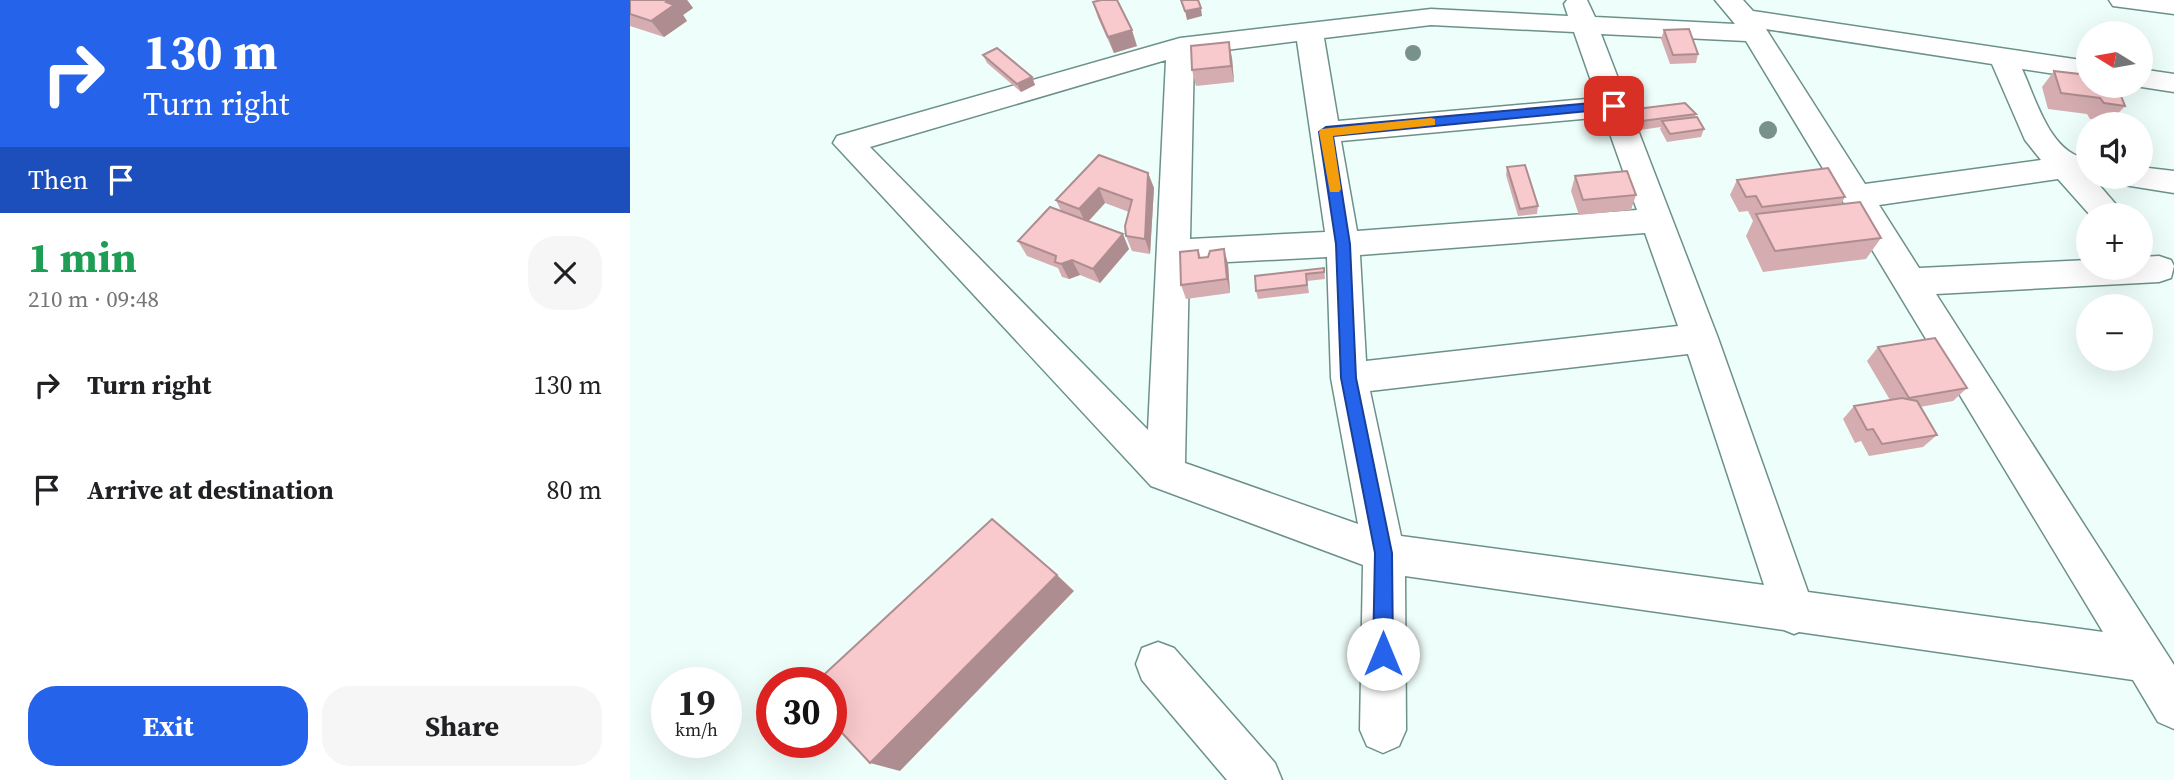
<!DOCTYPE html>
<html lang="en">
<head>
<meta charset="utf-8">
<style>
	body { margin:0; font-family:"Source Serif 4",serif; background:#f6f6f6; color:#202124; height:100vh; display:flex; flex-direction:column; font-size:26px; white-space:nowrap }
	* { box-sizing:border-box; margin:0 }
	p { font-size:23px; color:#757577 }
	.icon { flex:none; width:38px; height:38px; fill:none; stroke:currentColor; stroke-width:2; stroke-linecap:round; stroke-linejoin:round }
	.map { position:relative; flex:1; overflow:hidden }
	.sheet { display:flex; flex-direction:column; background:#fff; width:630px }
	.sheet>* { flex:none }
	.top-card { background:#2563eb; color:#fff; overflow:hidden }
	.needle { width:46px; rotate:281deg }
	.buttons { position:absolute; left:1446px; top:21px; display:grid; gap:14px }
	.buttons a { display:grid; place-items:center; width:77px; height:77px; border-radius:50%; background:#fff; box-shadow:0 7px 28px #0002; font-size:35px }
	.speed { position:absolute; left:21px; top:667px; display:flex; gap:14px; font-size:35px; font-weight:700; text-align:center }
	.speed>* { display:grid; place-content:center; width:91px; height:91px; border-radius:50%; background:#fff; box-shadow:0 7px 28px #0002; line-height:1 }
	.speed small { font-size:18px; font-weight:400 }
	.speed .limit { border:10px solid #d22; background:#fff; color:#111 }
	.pin { position:absolute; display:grid; place-items:center; width:60px; height:60px; color:#fff; margin:-30px; border-radius:14px; box-shadow:0 4px 10px #0006 }
	.me { position:absolute; width:77px; margin:-38px; rotate:0deg; stroke-linejoin:round; filter:drop-shadow(0 0 5px #0008) }
	.turn { display:flex; align-items:center; gap:24px; height:147px; padding:0 28px; font-size:32px }
	.turn .icon { width:91px; height:91px; stroke-width:2.5 }
	.turn b { display:block; font-size:49px; line-height:60px }
	.then { display:flex; align-items:center; height:66px; padding:0 28px; background:#0003; gap:14px; font-size:26px }
	.round { display:grid; place-items:center; flex:none; width:74px; height:74px; border-radius:28px; background:#f6f6f6 }
	.summary { display:flex; align-items:center; justify-content:space-between; height:119px; padding:0 28px }
	h1 { font-size:42px; font-weight:700; line-height:52px; color:#1e9e55 }
	.action { display:flex; gap:14px; margin-top:auto; padding:14px 28px }
	.action a { flex:1; height:80px; border-radius:28px; background:#2563eb; color:#fff; font-size:28px; font-weight:700; line-height:80px; text-align:center }
	.action a+a { background:#f6f6f6; color:#202124 }
	ul { padding:0; list-style:none }
	li { display:flex; align-items:center; gap:21px; height:105px; padding:0 28px }
	li div { flex:1 }
	li b { display:block; font-size:26px }
	li em { font-style:normal }
	main { display:flex; flex:1; min-height:0 }
	.map>svg:first-child { display:block }
	.lines { fill:none; stroke-linecap:round; stroke-linejoin:round }
	.street-casing { stroke:#6c918a; stroke-width:3 }
	.street { fill:#fff; fill-rule:evenodd }
	.tree { fill:#78918b }
	.wall { fill:#d5adb0 }
	.shaded-wall { fill:#ae8d90 }
	.building { fill:#f8c9cd; stroke:#ae8d90; stroke-width:2 }
	.route { fill:#2563eb; stroke:#184099; stroke-width:2 }
	.slow { fill:#f59e0b }
</style>
</head>
<body>
<main>
<section class="sheet">
<div class="top-card">
<div class="turn"><svg class="icon" aria-label="right" viewBox="0 0 24 24"><path d="M7 20v-9h11M14 6l5 5-5 5"/></svg><div><b>130 m</b>Turn right</div></div>
<div class="then">Then<svg class="icon" aria-label="arrive" viewBox="0 0 24 24"><path d="M6 21V4h12l-3 4 3 4H6"/></svg></div>
</div>
<div class="summary"><div><h1>1 min</h1><p>210 m · 09:48</p></div><a class="round"><svg class="icon" aria-label="close" viewBox="0 0 24 24"><path d="M6 6l12 12M18 6L6 18"/></svg></a></div>
<ul>
<li><svg class="icon" aria-label="right" viewBox="0 0 24 24"><path d="M7 20v-9h11M14 6l5 5-5 5"/></svg><div><b>Turn right</b></div><em>130 m</em></li>
<li><svg class="icon" aria-label="arrive" viewBox="0 0 24 24"><path d="M6 21V4h12l-3 4 3 4H6"/></svg><div><b>Arrive at destination</b></div><em>80 m</em></li>
</ul>
<div class="action"><a>Exit</a><a>Share</a></div>
</section>
<div class="map">
<svg width="1544" height="780" viewBox="0 0 1544 780">
	<rect width="100%" height="100%" fill="#eefefa"/>
	<g class="lines">
		<defs>
			<g id="street">
				<path d="M 937,0 L 957,0 L 965,17 L 1105,24 L 1085,0 L 1113,0 L 1123,11 L 1458,61 L 1458,79 L 1392,69 C 1406,99 1420,154 1458,159 L 1458,177 L 1469,177 L 1464,179 L 1495,215 L 1460,215 L 1428,179 L 1249,205 L 1289,268 L 1458,260 L 1458,268 L 1510,268 L 1510,257 L 1529,256 L 1541,260 L 1544,266 L 1541,278 L 1529,282 L 1306,294 L 1544,665 L 1544,729 L 1528,722 L 1503,680 L 1169,632 L 1164,634 L 1154,630 L 775,576 L 776,730 L 769,746 L 753,753 L 737,746 L 730,730 L 733,565 L 521,486 L 203,143 L 207,136 L 550,38 L 801,9 L 938,16 L 934,4 ZM 801,25 L 944,32 L 967,98 L 708,121 L 694,38 ZM 1136,29 L 1362,64 L 1395,140 L 1411,160 L 1235,184 ZM 971,34 L 1116,41 L 1473,632 L 1178,592 L 1088,338 ZM 667,41 L 695,232 L 560,239 L 564,54 ZM 536,60 L 518,430 L 240,147 ZM 974,117 L 1007,210 L 727,231 L 711,141 ZM 1015,233 L 1048,326 L 736,361 L 730,255 ZM 697,257 L 701,378 L 728,524 L 555,463 L 559,264 ZM 1058,354 L 1134,585 L 771,536 L 740,391 Z"/>
				<polygon points="1479,0 1544,0 1544,14 1483,6"/>
				<polygon points="1510,69 1544,74 1544,92 1505,86 1510,86"/>
				<polygon points="1510,167 1544,171 1544,193 1494,185 1490,177 1510,177"/>
				<polygon points="528,642 544,648 645,763 652,780 597,780 512,680 506,664 512,648"/>
			</g>
		</defs>
		<use href="#street" class="street-casing"/>
		<use href="#street" class="street"/>
	</g>
	<g class="tree">
		<circle cx="783" cy="53" r="8"/>
		<circle cx="1138" cy="130" r="9"/>
	</g>
	<g class="wall">
		<polygon points="0,0 57,0 63,8 53,15 57,21 34,37 0,26"/>
		<polygon points="463,2 507,46 484,53 468,18"/>
		<polygon points="1034,30 1068,54 1066,63 1040,64 1031,39"/>
		<polygon points="353,55 402,77 405,85 391,92 357,63"/>
		<polygon points="602,58 604,82 566,86 562,70"/>
		<polygon points="1458,70 1458,86 1495,106 1481,121 1460,119 1457,114 1418,109 1412,87 1424,71 1454,75"/>
		<polygon points="1006,109 1066,114 1065,117 1074,129 1071,137 1037,142 1030,129 1031,127 1010,130 1004,117"/>
		<polygon points="877,167 908,206 907,214 888,216 876,175"/>
		<polygon points="518,173 524,188 520,254 502,251 496,236 499,212 475,203 458,221 499,249 470,283 450,275 439,279 432,277 428,268 397,256 388,241 431,211 426,200"/>
		<polygon points="945,176 1006,195 1001,210 949,215 941,191"/>
		<polygon points="1107,180 1215,197 1211,204 1251,238 1236,259 1133,272 1116,236 1123,221 1118,211 1109,212 1100,195"/>
		<polygon points="594,249 598,264 600,293 556,299 551,285 568,250 571,258 578,257"/>
		<polygon points="694,268 695,279 677,281 679,293 628,299 626,291"/>
		<polygon points="1248,347 1337,388 1323,401 1290,407 1307,435 1293,447 1239,456 1231,441 1225,443 1213,419 1224,406 1260,400 1237,361"/>
	</g>
	<g class="shaded-wall">
		<polygon points="39,0 57,0 63,8 53,15 57,21 34,37 21,21 36,2"/>
		<polygon points="571,8 572,16 557,20 555,11"/>
		<polygon points="502,30 507,46 484,53 478,37"/>
		<polygon points="599,42 602,58 604,82 601,66"/>
		<polygon points="402,77 405,85 391,92 387,84"/>
		<polygon points="518,173 524,188 520,254 515,239"/>
		<polygon points="469,188 475,203 456,224 449,209"/>
		<polygon points="493,234 499,249 470,283 463,269"/>
		<polygon points="594,249 598,264 600,293 597,279"/>
		<polygon points="442,260 450,275 439,279 431,264"/>
		<polygon points="427,575 444,591 270,771 240,763"/>
	</g>
	<g class="building">
		<polygon points="0,0 39,0 36,2 44,5 21,21 0,14"/>
		<polygon points="471,0 487,0 502,30 478,37 463,2"/>
		<polygon points="551,0 568,0 571,8 555,11"/>
		<polygon points="1059,29 1068,54 1043,55 1034,30"/>
		<polygon points="599,42 601,66 562,70 561,46"/>
		<polygon points="367,48 402,77 387,84 353,55"/>
		<polygon points="1424,71 1458,75 1458,86 1487,86 1495,106 1474,103 1470,98 1431,93"/>
		<polygon points="1055,103 1066,114 1012,121 1006,109"/>
		<polygon points="1067,117 1074,129 1040,134 1032,121"/>
		<polygon points="469,155 518,173 515,239 496,236 495,226 502,200 469,188 449,209 426,200"/>
		<polygon points="895,165 908,206 890,209 877,167"/>
		<polygon points="1198,168 1215,197 1132,207 1126,196 1116,197 1107,180"/>
		<polygon points="997,171 1006,195 953,200 945,176"/>
		<polygon points="1230,202 1251,238 1145,251 1126,214"/>
		<polygon points="420,207 493,234 463,269 442,260 431,264 425,262 426,256 388,241"/>
		<polygon points="594,249 597,279 551,285 550,252 568,250 569,258 578,257 580,251"/>
		<polygon points="694,268 694,272 676,274 677,285 626,291 625,276"/>
		<polygon points="1305,338 1337,388 1279,398 1248,347"/>
		<polygon points="1272,398 1287,401 1307,435 1252,444 1243,429 1237,430 1224,406"/>
		<polygon points="362,519 427,575 240,763 201,721 201,682 186,682"/>
	</g>
	<polygon class="route" points="984,101 991,106 989,108 703,136 720,244 726,378 762,553 763,654 760,661 753,664 746,661 743,654 745,553 711,378 706,244 689,132 696,127"/>
	<polygon class="slow" points="801,118 805,119 805,125 703,136 711,189 709,192 700,192 689,132 691,129"/>
</svg>
<div class="buttons">
<a><svg class="needle" viewBox="-14 -14 28 28"><path d="M0-13l5 13h-10z" fill="#e53935"/><path d="M0 13l5-13h-10z" fill="#757577"/></svg></a>
<a><svg class="icon" aria-label="sound" viewBox="0 0 24 24"><path d="M4 9h4l5-4v14l-5-4H4zM17 9q2 3 0 6"/></svg></a>
<a>+</a>
<a>−</a>
</div>
<div class="speed"><div>19<small>km/h</small></div><div class="limit">30</div></div>
<div class="pin" style="left:984px;top:106px;background:#d93025"><svg class="icon" aria-label="arrive" viewBox="0 0 24 24"><path d="M6 21V4h12l-3 4 3 4H6"/></svg></div>
<svg class="me" style="left:753px;top:654px" viewBox="-20 -20 40 40"><circle r="19" fill="#fff"/><path d="M0-13L10 11 0 6-10 11z" fill="#2563eb"/></svg>
</div>
</main>
</body>
</html>
